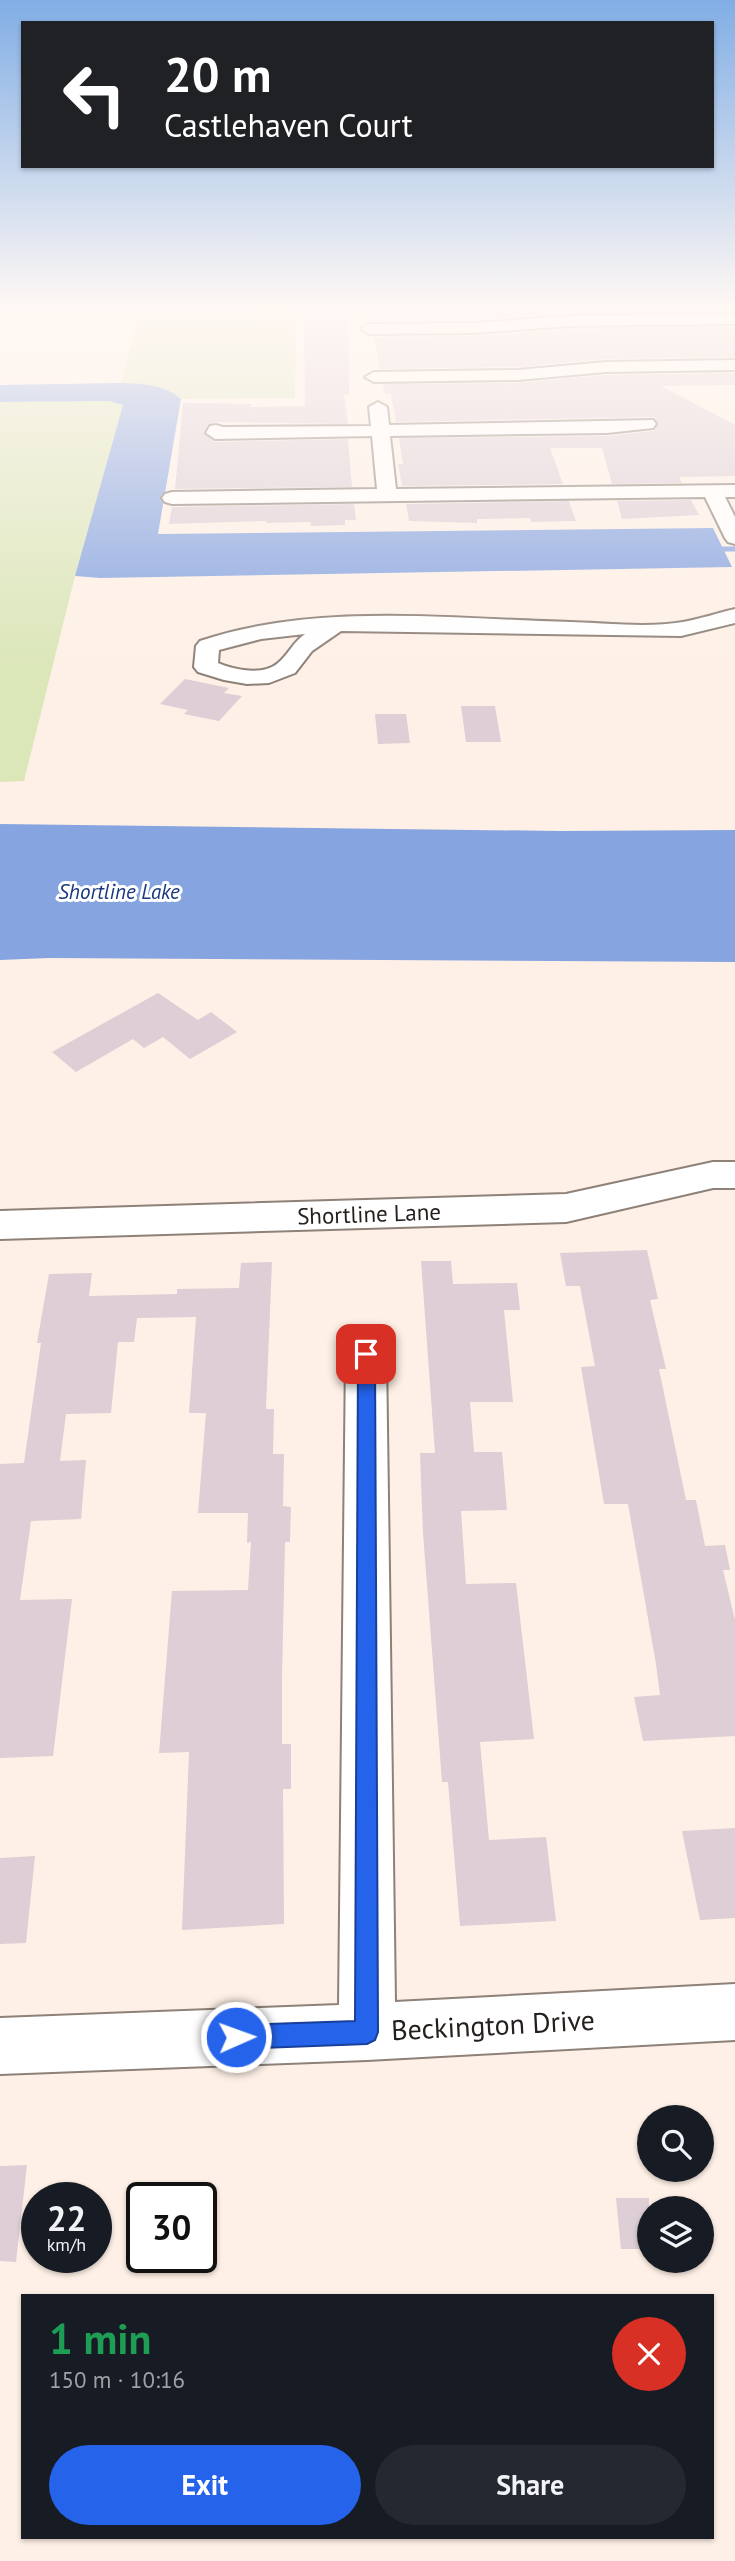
<!DOCTYPE html>
<html lang="en">
<head>
<meta charset="utf-8">
<style>
	body { margin:0; font-family:"PT Sans",sans-serif; background:#242831; color:#f1f3f6; height:100vh; display:flex; flex-direction:column; font-size:26px; white-space:nowrap }
	* { box-sizing:border-box; margin:0 }
	p { font-size:23px; color:#9ea1a6 }
	.icon { flex:none; width:38px; height:38px; fill:none; stroke:currentColor; stroke-width:2; stroke-linecap:round; stroke-linejoin:round }
	.map { position:relative; flex:1; overflow:hidden }
	.side { position:absolute; left:21px; top:2294px; width:693px; height:245px; display:flex; flex-direction:column; background:#171b24; border-radius:0px; box-shadow:0 2px 5px #0004 }
	.side>* { flex:none }
	.guide { position:absolute; left:21px; top:21px; width:693px; height:147px; border-radius:0px; box-shadow:0 2px 5px #0004; background:#202124; color:#fff; overflow:hidden }
	.controls { position:absolute; left:637px; top:2105px; display:grid; gap:14px }
	.controls a { display:grid; place-items:center; width:77px; height:77px; border-radius:50%; background:#171b24; box-shadow:0 2px 5px #0004; font-size:35px }
	.speed { position:absolute; left:21px; top:2182px; display:flex; gap:14px; font-size:35px; font-weight:700; text-align:center }
	.speed>* { display:grid; place-content:center; width:91px; height:91px; border-radius:50%; background:#171b24; box-shadow:0 2px 5px #0004; line-height:1 }
	.speed small { font-size:18px; font-weight:400 }
	.speed .limit { border:4px solid #111; border-radius:10px; background:#fff; color:#111 }
	.pin { position:absolute; display:grid; place-items:center; width:60px; height:60px; color:#fff; margin:-30px; border-radius:14px; box-shadow:0 4px 10px #0006 }
	.me { position:absolute; width:77px; margin:-38px; rotate:88deg; stroke-linejoin:round; filter:drop-shadow(0 0 5px #0008) }
	.turn { display:flex; align-items:center; gap:24px; height:147px; padding:0 28px; font-size:32px }
	.turn .icon { width:91px; height:91px; stroke-width:2.5 }
	.turn b { display:block; font-size:49px; line-height:60px }
	.round { display:grid; place-items:center; flex:none; width:74px; height:74px; border-radius:37px; background:#242831 }
	.headline { display:flex; align-items:center; justify-content:space-between; height:119px; padding:0 28px }
	h1 { font-size:42px; font-weight:800; line-height:52px; color:#1e9e55 }
	.cta { display:flex; gap:14px; margin-top:auto; padding:14px 28px }
	.cta a { flex:1; height:80px; border-radius:42px; background:#2563eb; color:#fff; font-size:28px; font-weight:800; line-height:80px; text-align:center }
	.cta a+a { background:#242831; color:#f1f3f6 }
	.map>svg:first-child { display:block }
	.green { fill:#dbe6b9 }
	.water { fill:#86a4e0 }
	.lines { fill:none; stroke-linecap:round; stroke-linejoin:round }
	.stream { stroke:#86a4e0; stroke-width:5 }
	.building { fill:#deced5 }
	.minor-casing { stroke:#8d8178; stroke-width:4 }
	.minor { fill:#fff; fill-rule:evenodd }
	.route { fill:#2563eb; stroke:#184099; stroke-width:2 }
	.labels { text-anchor:middle; stroke-width:6; stroke-linejoin:round; paint-order:stroke }
	.far-water-label { font-size:21px; font-style:italic; fill:#1a387e; stroke:#fff }
	.street-label { font-size:23px; fill:#25201d; stroke:#fff }
	.near-street-label { font-size:28px; fill:#25201d; stroke:#fff }
</style>
</head>
<body>
<div class="map">
<svg width="735" height="2561" viewBox="0 0 735 2561">
	<rect width="100%" height="100%" fill="#fef0e6"/>
	<g class="green">
		<path d="M 140,310 L 296,310 L 295,398 L 181,399 C 164,384 143,384 121,383 Z"/>
		<polygon points="109,401 123,405 75,576 24,781 0,782 0,402"/>
	</g>
	<g class="water">
		<path d="M 121,383 C 143,384 164,384 181,399 L 158,534 L 713,528 L 732,567 L 100,578 L 75,576 L 123,405 L 109,401 L 0,402 L 0,385 Z"/>
		<polygon points="0,824 560,831 735,830 735,962 49,958 0,960"/>
	</g>
	<g class="lines">
		<polyline class="stream" points="712,549 735,549"/>
	</g>
	<g class="building">
		<polygon points="310,310 349,310 349,395 344,395 348,424 216,422 208,425 203,434 215,442 348,439 352,487 175,489 183,403 251,404 251,407 305,406 304,320 310,320"/>
		<polygon points="369,310 735,310 735,311 569,313 475,320 371,321"/>
		<polygon points="735,327 735,357 606,359 518,367 380,369 374,337 475,336 569,329"/>
		<polygon points="735,373 735,385 661,386 735,425 735,476 679,477 682,483 612,484 602,448 550,448 563,484 402,486 398,464 403,464 399,438 607,436 653,431 659,424 653,417 396,422 391,394 385,394 383,384 518,383 606,375"/>
		<polygon points="691,500 699,515 622,519 617,501"/>
		<polygon points="569,501 576,521 531,522 530,518 477,519 477,523 409,521 406,504"/>
		<polygon points="354,504 356,520 345,520 345,525 311,526 310,522 266,523 266,521 169,524 172,507"/>
		<polygon points="185,679 229,688 224,693 242,696 219,721 184,714 188,710 160,704"/>
		<polygon points="461,706 495,706 501,742 466,742"/>
		<polygon points="375,714 406,714 410,743 378,744"/>
		<polygon points="158,993 198,1020 211,1012 237,1032 190,1059 163,1037 144,1048 133,1039 76,1072 52,1052"/>
		<polygon points="647,1250 658,1299 650,1300 666,1369 659,1369 686,1500 696,1500 705,1546 725,1545 730,1570 723,1570 735,1620 735,1736 643,1741 634,1697 660,1695 656,1664 628,1504 604,1504 581,1367 595,1366 580,1286 566,1286 560,1253"/>
		<polygon points="421,1261 451,1261 453,1284 517,1283 520,1310 504,1310 513,1402 470,1402 474,1452 502,1452 507,1510 461,1511 466,1584 516,1583 534,1739 480,1742 489,1840 546,1837 556,1921 460,1926 448,1782 442,1782 423,1533 420,1453 435,1453"/>
		<polygon points="272,1262 266,1409 274,1409 273,1454 284,1454 283,1506 291,1507 290,1542 285,1542 282,1677 282,1744 291,1744 291,1789 283,1789 284,1924 182,1930 189,1752 159,1753 172,1591 248,1590 251,1542 247,1543 248,1513 198,1513 206,1413 189,1413 196,1317 137,1318 134,1342 118,1342 111,1413 66,1414 60,1461 86,1460 81,1519 31,1521 20,1600 72,1599 53,1756 0,1758 0,1464 24,1463 41,1343 37,1343 49,1274 92,1273 89,1296 177,1294 177,1289 239,1288 241,1263"/>
		<polygon points="735,1828 735,1918 700,1920 682,1831"/>
		<polygon points="35,1856 26,1943 0,1944 0,1858"/>
		<polygon points="27,2165 16,2262 0,2261 0,2166"/>
		<polygon points="616,2198 649,2198 649,2249 621,2249"/>
	</g>
	<g class="lines">
		<defs>
			<g id="minor">
				<polygon points="735,314 735,324 569,326 475,333 369,334 361,329 369,324 475,323 569,316"/>
				<polygon points="735,360 735,370 606,372 518,380 374,382 365,377 374,372 518,370 606,362"/>
				<polygon points="378,402 387,407 389,425 653,420 656,424 653,428 607,433 390,436 396,489 735,485 735,497 725,497 735,517 735,544 728,542 725,538 705,497 172,504 165,502 162,498 165,494 172,492 377,489 372,436 215,439 206,433 210,426 216,425 223,427 371,426 369,407"/>
				<path d="M 735,609 L 735,623 L 681,636 L 341,631 L 312,651 L 295,673 L 269,683 L 247,684 L 224,680 L 198,672 L 194,667 L 196,646 L 200,641 C 315,602 450,619 571,622 C 607,623 647,628 683,622 C 700,619 718,613 735,609 ZM 305,634 C 293,642 289,654 278,663 C 263,676 235,670 218,663 L 219,650 L 261,639 Z"/>
				<polygon points="713,1162 735,1162 735,1188 713,1188 566,1222 0,1239 0,1211 566,1194"/>
				<polygon points="366,1338 380,1342 386,1354 395,2002 735,1984 735,2040 367,2060 0,2074 0,2018 339,2005 346,1354 352,1342"/>
			</g>
		</defs>
		<use href="#minor" class="minor-casing"/>
		<use href="#minor" class="minor"/>
	</g>
	<linearGradient id="sky" x2="0" y2="1"><stop stop-color="#81aee5"/><stop offset="0.46" stop-color="#fff8f4"/><stop offset="1" stop-color="#fff8f4" stop-opacity="0"/></linearGradient>
	<rect width="735" height="668" fill="url(#sky)"/>
	<polygon class="route" points="366,1348 372,1350 375,1354 378,2032 375,2040 367,2044 236,2049 228,2045 224,2037 228,2029 236,2025 355,2021 358,1354 360,1350"/>
	<g class="labels">
		<g class="far-water-label">
			<text x="119" y="899">Shortline Lake</text>
		</g>
		<g class="street-label">
			<text transform="translate(369 1214) rotate(-2)" y="8">Shortline Lane</text>
		</g>
		<g class="near-street-label">
			<text transform="translate(493 2025) rotate(-3)" y="10">Beckington Drive</text>
		</g>
	</g>
</svg>
<div class="controls">
<a><svg class="icon" aria-label="search" viewBox="0 0 24 24"><circle cx="10" cy="10" r="6"/><path d="M15 15l6 6"/></svg></a>
<a><svg class="icon" aria-label="layers" viewBox="0 0 24 24"><path d="M12 4l9 5-9 5-9-5zM3 14l9 5 9-5"/></svg></a>
</div>
<div class="speed"><div>22<small>km/h</small></div><div class="limit">30</div></div>
<div class="pin" style="left:366px;top:1354px;background:#d93025"><svg class="icon" aria-label="arrive" viewBox="0 0 24 24"><path d="M6 21V4h12l-3 4 3 4H6"/></svg></div>
<svg class="me" style="left:236px;top:2037px" viewBox="-20 -20 40 40"><circle r="17" fill="#2563eb" stroke="#fff" stroke-width="3"/><path d="M0-11L8 9 0 5-8 9z" fill="#fff"/></svg>
<div class="guide">
<div class="turn"><svg class="icon" aria-label="left" viewBox="0 0 24 24"><path d="M17 20v-9H6M10 6l-5 5 5 5"/></svg><div><b>20 m</b>Castlehaven Court</div></div>
</div>
<section class="side">
<div class="headline"><div><h1>1 min</h1><p>150 m · 10:16</p></div><a class="round" style="background:#d93025;color:#fff"><svg class="icon" aria-label="close" viewBox="0 0 24 24"><path d="M6 6l12 12M18 6L6 18"/></svg></a></div>
<div class="cta"><a>Exit</a><a>Share</a></div>
</section>
</div>
</body>
</html>
